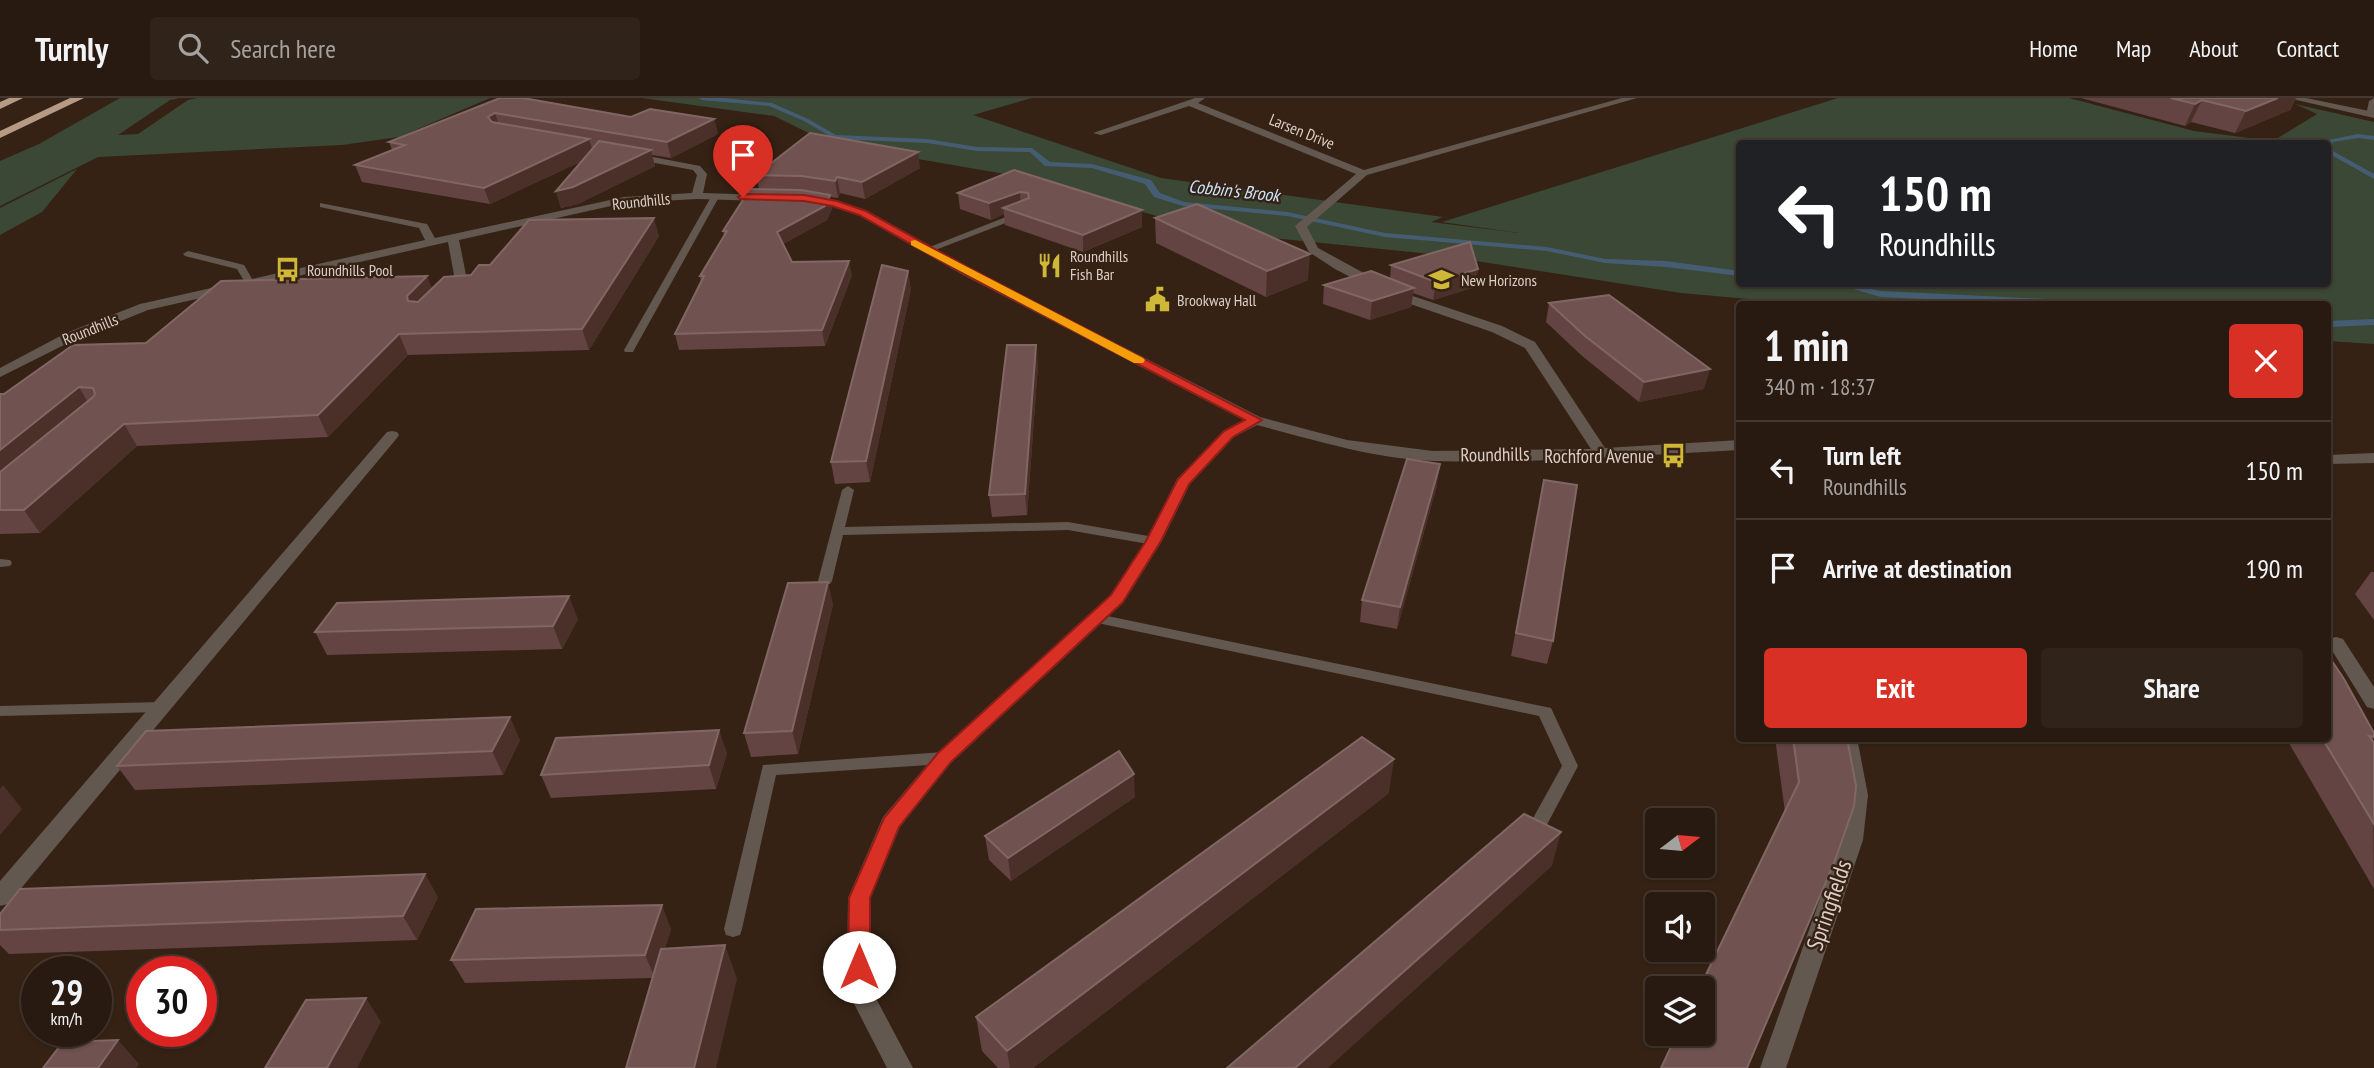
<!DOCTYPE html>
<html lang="en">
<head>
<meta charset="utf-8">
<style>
	body { margin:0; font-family:"PT Sans Narrow",sans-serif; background:#302319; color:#f1f3f6; height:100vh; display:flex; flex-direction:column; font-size:26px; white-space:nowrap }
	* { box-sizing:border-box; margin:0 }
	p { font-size:23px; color:#a5a19f }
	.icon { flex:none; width:38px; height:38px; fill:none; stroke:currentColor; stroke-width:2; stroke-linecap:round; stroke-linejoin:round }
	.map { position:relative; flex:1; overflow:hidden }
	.sheet { position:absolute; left:1736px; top:203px; width:595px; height:441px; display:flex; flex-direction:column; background:#281a10; border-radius:7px; box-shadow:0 2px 5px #0004,0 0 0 2px #443830 }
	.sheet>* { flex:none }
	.guide { position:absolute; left:1736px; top:42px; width:595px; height:147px; border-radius:7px; box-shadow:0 2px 5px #0004,0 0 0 2px #443830; background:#202124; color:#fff; overflow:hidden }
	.needle { width:46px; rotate:74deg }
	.fabs { position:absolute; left:1645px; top:710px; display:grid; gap:14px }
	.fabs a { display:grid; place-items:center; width:70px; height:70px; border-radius:7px; background:#281a10; box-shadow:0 2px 5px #0004,0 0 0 2px #443830; font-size:35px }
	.speed { position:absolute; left:21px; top:858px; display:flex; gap:14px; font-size:35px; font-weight:700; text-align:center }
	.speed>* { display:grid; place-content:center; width:91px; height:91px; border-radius:50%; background:#281a10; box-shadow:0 2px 5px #0004,0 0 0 2px #443830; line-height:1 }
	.speed small { font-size:18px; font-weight:400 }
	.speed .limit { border:10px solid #d22; background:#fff; color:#111 }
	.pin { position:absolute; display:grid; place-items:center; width:60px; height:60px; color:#fff; margin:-72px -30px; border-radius:50% 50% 50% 0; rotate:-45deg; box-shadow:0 0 7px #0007 }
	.pin .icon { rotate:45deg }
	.me { position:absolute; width:77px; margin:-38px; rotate:0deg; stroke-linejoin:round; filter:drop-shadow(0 0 5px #0008) }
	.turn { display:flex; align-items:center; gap:24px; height:147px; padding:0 28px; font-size:32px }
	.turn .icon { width:91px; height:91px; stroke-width:2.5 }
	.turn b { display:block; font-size:49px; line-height:60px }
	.round { display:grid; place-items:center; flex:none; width:74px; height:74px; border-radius:7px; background:#302319 }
	.head { display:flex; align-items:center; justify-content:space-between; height:119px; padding:0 28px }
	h1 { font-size:42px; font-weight:700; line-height:52px }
	.primary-button { display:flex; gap:14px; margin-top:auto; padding:14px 28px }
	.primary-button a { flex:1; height:80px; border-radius:7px; background:#d93025; color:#fff; font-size:28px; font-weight:700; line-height:80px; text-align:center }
	.primary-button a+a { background:#302319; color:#f1f3f6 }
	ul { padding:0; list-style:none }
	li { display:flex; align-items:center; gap:21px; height:98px; padding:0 28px; border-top:2px solid #443830 }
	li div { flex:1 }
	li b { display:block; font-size:26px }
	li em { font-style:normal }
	header { display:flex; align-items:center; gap:42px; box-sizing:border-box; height:98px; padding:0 35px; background:#281a10; border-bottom:2px solid #443830 }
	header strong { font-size:33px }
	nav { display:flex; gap:38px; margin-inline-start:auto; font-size:24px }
	.search { width:490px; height:63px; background:#302319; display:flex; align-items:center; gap:18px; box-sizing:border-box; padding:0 24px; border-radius:7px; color:#a5a19f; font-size:26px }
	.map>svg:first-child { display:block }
	.green { fill:#3b4835; fill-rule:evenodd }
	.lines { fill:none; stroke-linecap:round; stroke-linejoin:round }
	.stream { fill:#455d73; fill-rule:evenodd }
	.service { fill:#63584f; fill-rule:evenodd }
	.minor { fill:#63584f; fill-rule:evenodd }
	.tertiary { fill:#63584f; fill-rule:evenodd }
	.motorway { fill:#b79a85; fill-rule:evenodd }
	.wall { fill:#634442 }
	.shaded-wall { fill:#4b302a }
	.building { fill:#705350; stroke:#816763; stroke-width:2 }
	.route { fill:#d93025; stroke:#8d1f18; stroke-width:2 }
	.slow { fill:#f59e0b }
	.labels { text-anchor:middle; stroke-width:5; stroke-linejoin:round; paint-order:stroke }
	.far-street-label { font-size:16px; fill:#dccfc7; stroke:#352215 }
	.far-poi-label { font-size:16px; fill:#dccfc7; stroke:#352215; text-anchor:start }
	.far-water-label { font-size:18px; font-style:italic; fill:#cae6ff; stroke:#352215 }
	.street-label { font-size:19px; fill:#dccfc7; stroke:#352215 }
	.poi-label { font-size:19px; fill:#dccfc7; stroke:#352215; text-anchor:end }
	.near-street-label { font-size:23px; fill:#dccfc7; stroke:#352215 }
</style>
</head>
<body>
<header>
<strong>Turnly</strong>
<div class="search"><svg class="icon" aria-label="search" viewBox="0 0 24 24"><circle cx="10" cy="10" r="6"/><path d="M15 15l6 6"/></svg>Search here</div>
<nav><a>Home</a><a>Map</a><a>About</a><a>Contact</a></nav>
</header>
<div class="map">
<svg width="2374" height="970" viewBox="0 0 2374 970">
	<rect width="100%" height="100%" fill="#352215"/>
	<g class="green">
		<polygon points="120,0 180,0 170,2 118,37 138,36 188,2 197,0 490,0 399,39 342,47 98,59 0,108 0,63 39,46"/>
		<path d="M 642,0 L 1032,0 L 973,17 L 1161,80 L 1443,119 L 1431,124 L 1519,135 L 1442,124 L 1838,0 L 2069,0 L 2194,33 L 2273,43 L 2317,16 L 2295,6 L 2374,24 L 2374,246 L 2328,243 L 2328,206 L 1804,206 L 1681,195 L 1431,156 L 1212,134 L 1022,79 L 831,46 L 774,18 ZM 1740,46 L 2328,46 L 2328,186 L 1740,186 Z"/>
		<polygon points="77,71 42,114 0,137 0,110"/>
	</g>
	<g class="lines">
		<g class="stream">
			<polygon points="699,0 724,0 772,5 808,21 836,37 927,41 977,49 1032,50 1050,64 1092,66 1151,82 1160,95 1184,104 1287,114 1385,135 1547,149 1605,161 1666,163 1740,173 1740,178 1666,169 1605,165 1547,153 1385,139 1287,118 1183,108 1154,99 1145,86 1092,70 1045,68 1030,54 977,53 927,45 835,41 804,23 769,8 702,2"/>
			<polygon points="2358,36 2374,38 2374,42 2358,40 2333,44 2333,53 2374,76 2374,81 2328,55 2328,42"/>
			<polygon points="1836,186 1849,186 1881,193 2086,203 2090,206 2042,206 1881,199"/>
			<polygon points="2374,221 2374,227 2328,229 2328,223"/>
		</g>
		<g class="service">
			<polygon points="715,96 719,99 634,252 633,254 625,254 624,252 711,99"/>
			<polygon points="1021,113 1025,116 1024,118 930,154 922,152"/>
			<polygon points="188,153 244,167 255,186 247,188 237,171 185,158 183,156"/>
			<polygon points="848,388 854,392 845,429 1068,424 1154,439 1161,443 1154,447 1068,432 843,437 832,483 830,486 820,486 818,483 842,392"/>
			<polygon points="0,461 10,462 12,465 10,468 0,469"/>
			<polygon points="1093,515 1551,610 1578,668 1542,736 1536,738 1530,736 1527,731 1562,668 1539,618 1088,523 1086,520 1088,517"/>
			<polygon points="161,604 167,605 169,609 167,613 161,614 0,618 0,608"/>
			<polygon points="944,654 950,656 952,660 950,664 944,666 776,677 742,831 740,837 733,839 726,837 724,831 763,667"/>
		</g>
		<g class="minor">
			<path d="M 1195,0 L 1205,0 L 1198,5 L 1364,72 L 1622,0 L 1637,0 L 1367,77 L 1307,129 L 1318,150 L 1395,192 L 1502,228 L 1535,244 L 1605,350 L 1740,342 L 1740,352 C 1639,357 1536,366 1435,363 C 1374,361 1315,342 1257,327 L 1234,339 L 1190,386 L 1162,443 L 1123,505 L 951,665 L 900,729 L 870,800 L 871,891 L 913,970 L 887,970 L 847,892 L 848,800 L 883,719 L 937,655 L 1111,497 L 1146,443 L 1177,381 L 1224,333 L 1244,322 L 965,178 L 859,117 L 832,108 L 806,103 L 806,99 L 834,102 L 867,113 L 973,172 L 1260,319 L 1347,342 L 1433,353 L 1591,351 L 1525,250 L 1492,234 L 1387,198 L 1335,171 L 1309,154 L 1295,128 L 1356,76 L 1189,8 L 1101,37 L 1093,35 Z"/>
			<polygon points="2374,0 2374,16 2366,18 2369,3"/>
			<polygon points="632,55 700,68 707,76 703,95 768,97 773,100 768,103 697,101 624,105 459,142 466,177 453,196 449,197 443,193 454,177 448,144 148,212 76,241 0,279 0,270 66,235 140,206 425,142 419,130 320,109 320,105 427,126 435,140 624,99 692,95 697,77 693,72 628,60 627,58"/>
			<polygon points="392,333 397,334 399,337 397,340 8,806 0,808 0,783 387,334"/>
			<polygon points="2374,355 2374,365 2328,366 2328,357"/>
			<polygon points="2336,539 2343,541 2374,589 2374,611 2367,609 2328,546 2329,541"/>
			<polygon points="1837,640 1857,640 1868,697 1863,742 1786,970 1760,970 1841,742 1846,697"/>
		</g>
		<polygon class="tertiary" points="2288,0 2306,0 2374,14 2374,20"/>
		<g class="motorway">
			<polygon points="9,0 23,0 0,11 0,4"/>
			<polygon points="70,0 84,0 0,40 0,33"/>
		</g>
	</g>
	<g class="wall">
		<polygon points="500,0 631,19 714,21 718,36 671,60 652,57 655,68 578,106 561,110 556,93 582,63 490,106 362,84 355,67 392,52 389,44"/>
		<polygon points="2081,0 2296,0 2290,12 2235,35 2191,24 2185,28"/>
		<polygon points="920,70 865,101 840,95 838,100 830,99 832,111 827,122 783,146 792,164 852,177 825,248 679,252 675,236 701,184 700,178 724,138 723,133 759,91 756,77"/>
		<polygon points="1014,72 1142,112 1142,129 1083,154 1005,127 1004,116 991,122 960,111 958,95"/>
		<polygon points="1155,120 1308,182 1266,199 1156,145"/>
		<polygon points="659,138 589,252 408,257 328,339 137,348 40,435 0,436 0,296 4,296 146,245 432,191 471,177 490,167"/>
		<polygon points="1391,167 1478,171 1475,189 1433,202 1413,195 1411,209 1370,222 1323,206 1324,187 1390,181"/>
		<polygon points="911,191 870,384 835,386 831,364"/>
		<polygon points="1549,205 1704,291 1639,304 1581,257 1546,224"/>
		<polygon points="1038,266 1027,417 992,419 989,397"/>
		<polygon points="1544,382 1553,543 1547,566 1511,558"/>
		<polygon points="1437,387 1397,531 1360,524 1362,502"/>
		<polygon points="2371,474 2374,474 2374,522 2355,496"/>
		<polygon points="833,506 798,656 751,659 744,635"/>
		<polygon points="578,521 562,551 327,557 315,534"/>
		<polygon points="2374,635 2373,644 2374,791 2286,640 2328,640"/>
		<polygon points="1775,640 1847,640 1785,714"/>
		<polygon points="520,642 503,677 135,692 117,668"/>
		<polygon points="727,655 716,691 551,700 541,677"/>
		<polygon points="1389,695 1033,970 998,970 982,953 976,919"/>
		<polygon points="1135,699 1011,783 989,762 985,738"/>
		<polygon points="438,799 417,842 9,856 0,847 0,816"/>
		<polygon points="671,831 665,850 737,881 652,880 465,885 451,862"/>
	</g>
	<g class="shaded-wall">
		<polygon points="2278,0 2296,0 2290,12 2235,35 2246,13"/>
		<polygon points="2202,2 2191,24 2185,28 2195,6"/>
		<polygon points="495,15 500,30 493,35 488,19"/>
		<polygon points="714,21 718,36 671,60 667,44"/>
		<polygon points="589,41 594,57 490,106 484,90"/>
		<polygon points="651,52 655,68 578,106 561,110 556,93"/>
		<polygon points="918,54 920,70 865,101 862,84"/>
		<polygon points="837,79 840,95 838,100 835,83"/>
		<polygon points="1020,94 1021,110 1003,110 1004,116 991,122 989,105"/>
		<polygon points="830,97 832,111 827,122 780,148 777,134"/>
		<polygon points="1142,112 1142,129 1083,154 1083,137"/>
		<polygon points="654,120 659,138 589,252 582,231"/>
		<polygon points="1310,156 1308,182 1266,199 1267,173"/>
		<polygon points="849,163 852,177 825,248 822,232"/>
		<polygon points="1478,171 1475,189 1433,202 1436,184"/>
		<polygon points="908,173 911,191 870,384 866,363"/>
		<polygon points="427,178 435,198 415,218 408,203 407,198"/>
		<polygon points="1414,190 1411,209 1370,222 1372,203"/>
		<polygon points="399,236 408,257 328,339 318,317"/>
		<polygon points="1036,247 1038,266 1027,417 1025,396"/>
		<polygon points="1710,271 1704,291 1639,304 1644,284"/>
		<polygon points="79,289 92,311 0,388 0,352"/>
		<polygon points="124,326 137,348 40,435 24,412"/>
		<polygon points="1440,366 1437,387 1397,531 1400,509"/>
		<polygon points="828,484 833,506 798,656 792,633"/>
		<polygon points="569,498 578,521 562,551 553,528"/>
		<polygon points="510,619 520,642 503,677 492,653"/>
		<polygon points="719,632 727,655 716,691 709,667"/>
		<polygon points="1394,661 1389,695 1033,970 1010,970 1007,953"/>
		<polygon points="1134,676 1135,699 1011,783 1008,760"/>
		<polygon points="3,687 22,711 0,737 0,691"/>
		<polygon points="1561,734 1552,768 1328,970 1295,970"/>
		<polygon points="425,776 438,799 417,842 403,818"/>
		<polygon points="662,807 671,831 655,880 645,857"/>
		<polygon points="725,847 737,881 716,970 694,970"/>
		<polygon points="366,900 381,924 357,970 327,970"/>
		<polygon points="118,942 139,966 136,970 98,970"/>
	</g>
	<g class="building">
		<polygon points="500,0 523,0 631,19 650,11 714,21 667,44 495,15 488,19 492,24 589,41 484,90 355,67 405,47 389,44"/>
		<polygon points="2171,0 2278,0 2246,13 2202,2 2195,6"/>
		<polygon points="810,35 918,54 862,84 837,79 835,83 801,78 756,77"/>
		<polygon points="599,43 651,52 573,89 556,93"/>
		<polygon points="1014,72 1142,112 1083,137 1003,110 1029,100 1028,95 1020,94 989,105 958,95"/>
		<polygon points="750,91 801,92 830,97 825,108 777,134 792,164 849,163 822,232 675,236 704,178 700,178 727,133 723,133"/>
		<polygon points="1197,106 1310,156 1267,173 1155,120"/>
		<polygon points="654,120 582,231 399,236 318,317 124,326 24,412 0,412 0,374 93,299 95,296 93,290 79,289 0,352 0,296 4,296 73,247 146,245 221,183 427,178 407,198 408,203 418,204 444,179 471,177 479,167 490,167 529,122"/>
		<polygon points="1470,144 1478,171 1436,184 1391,167"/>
		<polygon points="882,167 908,173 866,363 831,364"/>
		<polygon points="1371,173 1414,190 1372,203 1324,187"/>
		<polygon points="1609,197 1710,271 1644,284 1585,238 1549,205"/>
		<polygon points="1007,247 1036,247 1025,396 989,397"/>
		<polygon points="1407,361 1440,366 1400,509 1362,502"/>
		<polygon points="1544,382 1577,387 1553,543 1516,535"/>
		<polygon points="828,484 792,633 744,635 788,485"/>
		<polygon points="569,498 553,528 315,534 337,505"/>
		<polygon points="2328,557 2344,581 2374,635 2374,639 2369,638 2374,645 2374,726 2322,640 2328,640"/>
		<polygon points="510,619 492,653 117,668 146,633"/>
		<polygon points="719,632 709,667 541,677 556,640"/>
		<polygon points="1362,639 1394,661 1007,953 976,919"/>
		<polygon points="1793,640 1847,640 1856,688 1854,708 1834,765 1747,970 1661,970 1677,936 1703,936 1703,891 1699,891 1799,684"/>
		<polygon points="1119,653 1134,676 1008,760 985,738"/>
		<polygon points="1524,716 1561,734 1295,970 1227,970"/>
		<polygon points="425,776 403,818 0,832 0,816 20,791"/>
		<polygon points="662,807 645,857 451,862 476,811"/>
		<polygon points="725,847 694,970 626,970 661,851"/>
		<polygon points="366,900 327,970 265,970 306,902"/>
		<polygon points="118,942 98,970 43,970 63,944"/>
	</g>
	<polygon class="route" points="743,96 804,97 837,103 866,113 973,172 1262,322 1233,339 1189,386 1161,443 1123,504 951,664 899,729 870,800 870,869 867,875 859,878 851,875 848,869 849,800 884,720 938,655 1111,497 1146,443 1178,381 1224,333 1245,322 966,177 859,117 832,108 804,103 740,101 738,99"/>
	<polygon class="slow" points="915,142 1143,260 1145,262 1143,265 1134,265 911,147 911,143"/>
	<defs>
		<symbol id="restaurant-bare" viewBox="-9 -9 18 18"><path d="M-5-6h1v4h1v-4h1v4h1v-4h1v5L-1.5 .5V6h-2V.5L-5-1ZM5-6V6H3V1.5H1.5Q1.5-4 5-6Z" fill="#cfb837" stroke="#352215" stroke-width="2.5" paint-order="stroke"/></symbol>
		<symbol id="bus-bare" viewBox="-9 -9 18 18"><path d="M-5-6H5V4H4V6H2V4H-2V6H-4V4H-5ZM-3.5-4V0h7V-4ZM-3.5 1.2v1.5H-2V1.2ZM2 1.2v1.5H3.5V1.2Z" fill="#cfb837" stroke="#352215" stroke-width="2.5" paint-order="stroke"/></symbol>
		<symbol id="school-bare" viewBox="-9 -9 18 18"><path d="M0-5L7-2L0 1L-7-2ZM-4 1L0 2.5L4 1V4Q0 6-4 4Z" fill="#cfb837" stroke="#352215" stroke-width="2.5" paint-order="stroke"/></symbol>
		<symbol id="civic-bare" viewBox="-9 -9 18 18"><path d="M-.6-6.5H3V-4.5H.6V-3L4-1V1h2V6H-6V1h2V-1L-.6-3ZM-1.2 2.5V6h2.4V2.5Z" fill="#cfb837" stroke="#352215" stroke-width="2.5" paint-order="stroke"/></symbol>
	</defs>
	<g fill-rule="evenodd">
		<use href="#restaurant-bare" x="1032" y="150" width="35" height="35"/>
		<use href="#bus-bare" x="270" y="154" width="35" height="35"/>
		<use href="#school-bare" x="1424" y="164" width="35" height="35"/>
		<use href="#civic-bare" x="1140" y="184" width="35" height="35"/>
		<use href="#bus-bare" x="1656" y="340" width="35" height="35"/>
	</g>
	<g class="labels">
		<g class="far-street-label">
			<text transform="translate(1302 33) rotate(22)" y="6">Larsen Drive</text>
			<text transform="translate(641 103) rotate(-6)" y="6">Roundhills</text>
			<text transform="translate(90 231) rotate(-22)" y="6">Roundhills</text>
		</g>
		<g class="far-poi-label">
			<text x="1070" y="164">Roundhills<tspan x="1070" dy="18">Fish Bar</tspan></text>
			<text x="307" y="178">Roundhills Pool</text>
			<text x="1461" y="188">New Horizons</text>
			<text x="1177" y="208">Brookway Hall</text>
		</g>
		<g class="far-water-label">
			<text transform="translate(1234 93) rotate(6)" y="6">Cobbin's Brook</text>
		</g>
		<g class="street-label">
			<text transform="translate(1495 356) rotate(-1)" y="7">Roundhills</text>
		</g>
		<g class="poi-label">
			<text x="1654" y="365">Rochford Avenue</text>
		</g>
		<g class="near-street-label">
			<text transform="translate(1829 807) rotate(-71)" y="8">Springfields</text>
		</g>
	</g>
</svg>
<div class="fabs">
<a><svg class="needle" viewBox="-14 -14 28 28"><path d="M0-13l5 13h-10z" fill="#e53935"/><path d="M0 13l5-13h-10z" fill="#a5a19f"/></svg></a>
<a><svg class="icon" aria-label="sound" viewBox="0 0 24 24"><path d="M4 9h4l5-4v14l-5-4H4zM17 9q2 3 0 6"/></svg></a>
<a><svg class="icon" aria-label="layers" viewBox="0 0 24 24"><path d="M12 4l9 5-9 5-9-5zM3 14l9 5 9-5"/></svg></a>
</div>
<div class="speed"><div>29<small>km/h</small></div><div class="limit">30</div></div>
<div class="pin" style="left:743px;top:99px;background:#d93025"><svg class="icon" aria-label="arrive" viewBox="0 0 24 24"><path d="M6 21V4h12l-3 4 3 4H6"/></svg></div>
<svg class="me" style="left:859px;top:869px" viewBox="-20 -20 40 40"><circle r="19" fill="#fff"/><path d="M0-13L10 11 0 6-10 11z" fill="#d93025"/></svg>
<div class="guide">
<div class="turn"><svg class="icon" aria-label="left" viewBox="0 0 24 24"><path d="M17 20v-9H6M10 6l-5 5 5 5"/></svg><div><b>150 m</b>Roundhills</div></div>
</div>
<section class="sheet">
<div class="head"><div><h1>1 min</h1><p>340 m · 18:37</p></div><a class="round" style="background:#d93025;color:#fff"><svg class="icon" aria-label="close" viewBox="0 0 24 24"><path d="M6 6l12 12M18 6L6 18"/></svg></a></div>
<ul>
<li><svg class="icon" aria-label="left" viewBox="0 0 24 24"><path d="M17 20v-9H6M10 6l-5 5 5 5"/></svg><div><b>Turn left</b><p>Roundhills</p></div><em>150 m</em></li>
<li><svg class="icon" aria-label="arrive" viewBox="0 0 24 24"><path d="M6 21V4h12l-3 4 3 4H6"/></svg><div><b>Arrive at destination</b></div><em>190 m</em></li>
</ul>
<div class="primary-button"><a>Exit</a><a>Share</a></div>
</section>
</div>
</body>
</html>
